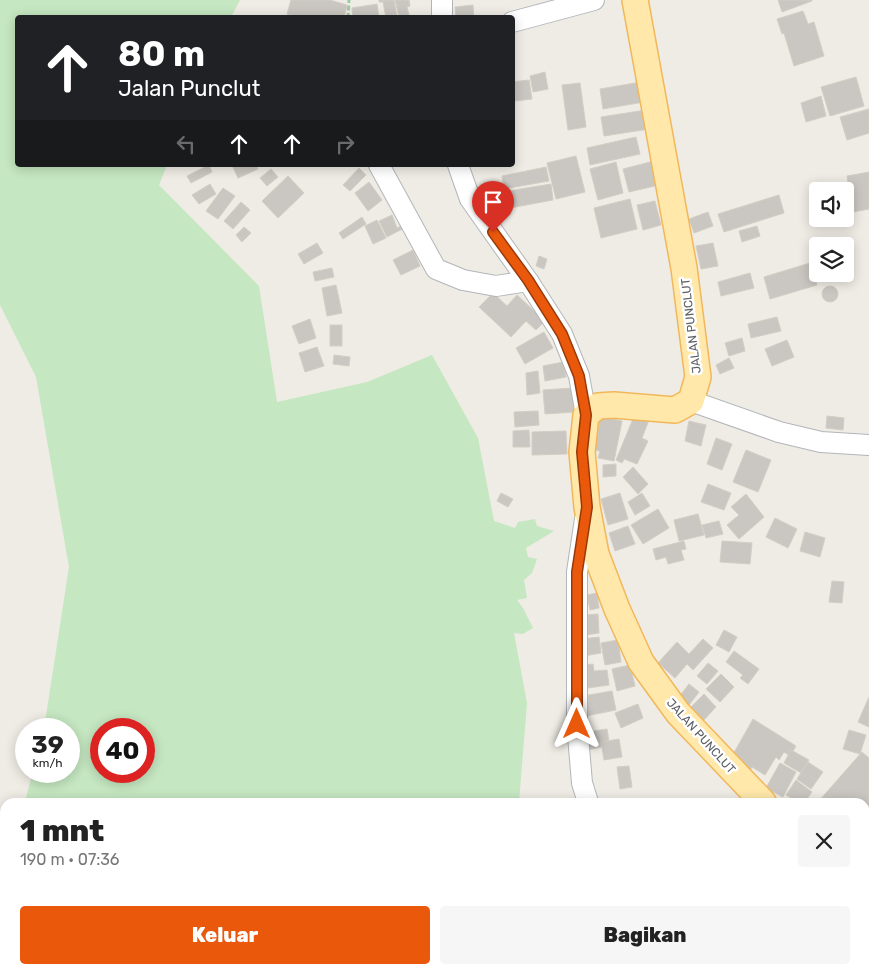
<!DOCTYPE html>
<html lang="id">
<head>
<meta charset="utf-8">
<style>
	body { margin:0; font-family:Rubik,sans-serif; background:#f6f6f6; color:#222; height:100vh; display:flex; flex-direction:column; font-size:19px; white-space:nowrap }
	* { box-sizing:border-box; margin:0 }
	p { font-size:16px; color:#767676 }
	.icon { flex:none; width:28px; height:28px; fill:none; stroke:currentColor; stroke-width:2; stroke-linecap:round; stroke-linejoin:round }
	.map { position:relative; flex:1; overflow:hidden }
	.sheet { position:absolute; left:0px; top:798px; width:870px; height:176px; display:flex; flex-direction:column; background:#fff; border-radius:15px 15px 0 0; box-shadow:0 2px 12px #0003 }
	.sheet>* { flex:none }
	.guide { position:absolute; left:15px; top:15px; width:500px; height:152px; border-radius:5px; box-shadow:0 2px 12px #0003; background:#202124; color:#fff; overflow:hidden }
	.controls { position:absolute; left:809px; top:182px; display:grid; gap:10px }
	.controls a { display:grid; place-items:center; width:45px; height:45px; border-radius:5px; background:#fff; box-shadow:0 2px 12px #0003; font-size:25px }
	.speed { position:absolute; left:15px; top:718px; display:flex; gap:10px; font-size:25px; font-weight:700; text-align:center }
	.speed>* { display:grid; place-content:center; width:65px; height:65px; border-radius:50%; background:#fff; box-shadow:0 2px 12px #0003; line-height:1 }
	.speed small { font-size:12px; font-weight:400 }
	.speed .limit { border:8px solid #d22; background:#fff; color:#111 }
	.pin { position:absolute; display:grid; place-items:center; width:42px; height:42px; color:#fff; margin:-51px -21px; border-radius:50% 50% 50% 0; rotate:-45deg; box-shadow:0 0 5px #0007 }
	.pin .icon { rotate:45deg }
	.me { position:absolute; width:55px; margin:-28px; rotate:0deg; stroke-linejoin:round; filter:drop-shadow(0 0 4px #0008) }
	.turn { display:flex; align-items:center; gap:18px; height:105px; padding:0 20px; font-size:22px }
	.turn .icon { width:65px; height:65px; stroke-width:2.5 }
	.turn b { display:block; font-size:35px; line-height:42px }
	.lanes { display:flex; align-items:center; height:48px; padding:0 20px; background:#0003; justify-content:center; gap:25px; direction:ltr }
	.lanes .off { opacity:.35 }
	.round { display:grid; place-items:center; flex:none; width:52px; height:52px; border-radius:5px; background:#f6f6f6 }
	.headline { display:flex; align-items:center; justify-content:space-between; height:85px; padding:0 20px }
	h1 { font-size:30px; font-weight:800; line-height:38px }
	.button { display:flex; gap:10px; margin-top:auto; padding:10px 20px }
	.button a { flex:1; height:58px; border-radius:5px; background:#ea580c; color:#fff; font-size:20px; font-weight:800; line-height:58px; text-align:center }
	.button a+a { background:#f6f6f6; color:#222 }
	.map>svg:first-child { display:block }
	.green { fill:#c5e7c1; fill-rule:evenodd }
	.building { fill:#cac7c2; stroke:#d4cdc3 }
	.lines { fill:none; stroke-linecap:round; stroke-linejoin:round }
	.minor-casing { stroke:#b2b6ba; stroke-width:22 }
	.major-casing { stroke:#f2b75b; stroke-width:28 }
	.path { stroke:#9bcba3; stroke-width:3; stroke-dasharray:5 2.5; stroke-linecap:butt }
	.minor { stroke:#fff; stroke-width:20 }
	.major { stroke:#ffe8aa; stroke-width:25 }
	.route-casing { stroke:#983908; stroke-width:12 }
	.route { stroke:#ea580c; stroke-width:9 }
	.labels { text-anchor:middle; stroke-width:5; stroke-linejoin:round; paint-order:stroke }
	.street-label { font-size:12px; fill:#5d6165; stroke:#fff }
</style>
</head>
<body>
<div class="map">
<svg width="869" height="973" viewBox="0 0 869 973">
	<rect width="100%" height="100%" fill="#efece5"/>
	<g class="green">
		<path d="M 0,0 L 240,0 L 231,17 L 18,18 L 18,165 L 167,165 L 159,185 L 259,286 L 277,402 L 367,382 L 432,355 L 478,438 L 494,521 L 515,528 L 518,522 L 535,519 L 537,526 L 554,531 L 526,548 L 528,557 L 537,559 L 532,573 L 524,580 L 527,598 L 517,600 L 523,608 L 533,628 L 523,634 L 514,633 L 527,703 L 519,802 L 25,802 L 33,771 L 69,771 L 69,729 L 44,729 L 69,567 L 36,377 L 0,305 ZM 101,729 L 144,729 L 144,771 L 101,771 Z"/>
		<polygon points="201,969 468,969 468,973 207,973"/>
	</g>
	<g class="building">
		<polygon points="291,0 330,0 347,5 344,18 302,18 287,14"/>
		<polygon points="379,0 394,0 397,17 386,18 383,2 379,2"/>
		<polygon points="395,0 409,0 410,6 407,7 409,15 399,17"/>
		<polygon points="778,0 812,0 812,1 782,12"/>
		<polygon points="377,4 379,18 353,18 352,8"/>
		<polygon points="473,5 474,18 456,18 455,7"/>
		<polygon points="803,11 808,24 814,22 824,56 794,66 784,33 782,34 777,19"/>
		<polygon points="545,72 548,89 533,92 530,76"/>
		<polygon points="856,77 864,106 830,116 821,87"/>
		<polygon points="529,80 532,99 515,101 512,82"/>
		<polygon points="641,82 644,102 603,109 600,89"/>
		<polygon points="580,83 586,127 568,130 562,85"/>
		<polygon points="821,96 826,116 806,122 801,103"/>
		<polygon points="869,109 869,133 847,140 840,117"/>
		<polygon points="646,110 649,129 604,136 601,117"/>
		<polygon points="636,137 640,154 590,165 587,148"/>
		<polygon points="576,156 585,192 556,199 547,163"/>
		<polygon points="654,161 659,185 629,192 623,169"/>
		<polygon points="616,162 623,193 598,200 590,169"/>
		<polygon points="209,165 212,172 191,183 187,176"/>
		<polygon points="232,165 256,165 258,169 238,178"/>
		<polygon points="546,167 549,181 504,189 502,176"/>
		<polygon points="359,168 366,175 350,191 343,185"/>
		<polygon points="271,169 278,177 267,186 260,178"/>
		<polygon points="869,172 869,209 853,212 847,176"/>
		<polygon points="288,176 304,193 278,218 262,201"/>
		<polygon points="369,182 382,200 368,211 355,193"/>
		<polygon points="210,184 216,194 199,204 192,195"/>
		<polygon points="551,184 553,200 510,208 508,191"/>
		<polygon points="223,188 235,196 218,219 206,211"/>
		<polygon points="779,195 784,213 724,232 718,214"/>
		<polygon points="630,199 637,229 601,238 594,208"/>
		<polygon points="655,201 661,225 643,230 637,205"/>
		<polygon points="241,202 250,210 233,229 224,221"/>
		<polygon points="708,212 713,226 694,233 689,219"/>
		<polygon points="392,215 397,228 405,224 406,227 387,237 379,221"/>
		<polygon points="362,217 366,224 343,239 339,233"/>
		<polygon points="377,220 386,238 373,244 365,226"/>
		<polygon points="757,226 760,236 742,242 739,231"/>
		<polygon points="244,227 251,233 242,242 236,235"/>
		<polygon points="317,243 323,253 304,264 298,254"/>
		<polygon points="713,243 718,266 701,269 696,246"/>
		<polygon points="413,250 420,266 401,275 393,260"/>
		<polygon points="539,256 547,259 544,269 536,266"/>
		<polygon points="810,263 817,285 770,299 764,277"/>
		<polygon points="332,268 334,277 315,281 313,272"/>
		<polygon points="750,273 754,288 721,296 718,282"/>
		<polygon points="336,285 342,313 327,316 322,288"/>
		<circle cx="830" cy="294" r="8"/>
		<polygon points="493,293 507,306 517,295 545,321 536,330 526,321 511,337 479,307"/>
		<polygon points="777,317 781,331 751,338 748,324"/>
		<polygon points="310,319 316,338 299,344 292,326"/>
		<rect x="330" y="325" width="12" height="21"/>
		<polygon points="544,332 553,348 525,364 516,348"/>
		<polygon points="742,338 745,351 729,356 725,343"/>
		<polygon points="787,340 794,357 772,366 765,349"/>
		<polygon points="317,347 324,366 305,372 299,353"/>
		<polygon points="334,355 350,357 349,366 333,364"/>
		<polygon points="729,358 734,368 720,374 716,365"/>
		<polygon points="563,362 566,377 545,381 543,366"/>
		<polygon points="538,371 540,393 527,395 526,373"/>
		<polygon points="573,388 574,412 545,414 543,390"/>
		<polygon points="538,411 539,425 515,427 514,412"/>
		<polygon points="635,414 649,420 642,438 648,441 637,464 624,459 622,463 616,460"/>
		<polygon points="601,416 622,421 614,461 598,458 600,451 594,450"/>
		<polygon points="827,416 844,418 843,430 826,428"/>
		<polygon points="689,421 706,425 701,446 685,441"/>
		<polygon points="529,430 530,447 513,447 513,431"/>
		<polygon points="566,431 567,454 532,455 532,432"/>
		<polygon points="716,438 732,444 722,470 707,464"/>
		<polygon points="746,450 771,460 758,492 733,482"/>
		<polygon points="616,464 616,476 603,477 603,465"/>
		<polygon points="633,467 648,484 638,494 623,477"/>
		<polygon points="708,484 731,493 724,510 701,502"/>
		<polygon points="501,493 513,499 508,507 497,501"/>
		<polygon points="620,493 628,519 608,525 601,499"/>
		<polygon points="642,493 650,506 635,515 628,502"/>
		<polygon points="746,494 764,517 739,539 727,525 739,515 731,507"/>
		<polygon points="658,509 669,528 643,544 631,525"/>
		<polygon points="698,514 704,535 679,541 674,520"/>
		<polygon points="775,518 797,529 788,548 766,537"/>
		<polygon points="719,521 723,534 706,538 702,525"/>
		<polygon points="628,526 635,544 615,551 609,533"/>
		<polygon points="805,532 825,538 820,557 800,551"/>
		<polygon points="684,541 686,549 681,550 684,560 668,564 666,557 656,560 653,549"/>
		<polygon points="722,541 752,543 750,564 720,562"/>
		<polygon points="832,581 844,582 842,603 829,602"/>
		<polygon points="597,593 599,608 590,610 587,595"/>
		<polygon points="598,614 599,633 586,635 584,615"/>
		<polygon points="724,630 737,637 729,652 716,645"/>
		<polygon points="599,637 601,653 584,656 581,639"/>
		<polygon points="703,639 713,648 693,670 687,664 675,678 658,663 677,642 689,654"/>
		<polygon points="618,640 621,662 605,665 601,643"/>
		<polygon points="734,651 759,669 748,684 740,678 743,675 726,662"/>
		<polygon points="708,663 718,671 707,684 697,676"/>
		<polygon points="593,664 594,671 607,670 609,685 588,688 585,665"/>
		<polygon points="630,665 635,686 617,691 612,669"/>
		<polygon points="721,674 734,687 720,702 706,689"/>
		<polygon points="689,684 699,692 689,705 679,697"/>
		<polygon points="612,691 616,710 586,716 583,696"/>
		<polygon points="704,694 716,707 702,722 689,709"/>
		<polygon points="869,697 869,727 858,722"/>
		<polygon points="638,704 643,718 621,728 615,713"/>
		<polygon points="753,719 796,746 790,756 784,752 779,760 776,757 765,775 752,767 751,769 731,758"/>
		<polygon points="607,729 609,741 601,742 602,747 586,750 584,736 594,734 594,731"/>
		<polygon points="849,730 866,735 860,754 843,749"/>
		<polygon points="619,739 622,757 604,760 601,742"/>
		<polygon points="791,750 809,760 801,773 784,763"/>
		<polygon points="862,752 869,758 869,809 865,813 865,802 818,802"/>
		<polygon points="808,762 823,772 811,789 797,779"/>
		<polygon points="780,763 796,772 783,797 766,788"/>
		<polygon points="629,766 632,787 620,789 617,767"/>
		<polygon points="796,780 812,792 805,802 798,802 786,795"/>
		<polygon points="865,830 869,834 869,848 865,853"/>
		<polygon points="643,969 655,969 657,973 636,973"/>
		<polygon points="725,969 761,969 755,973 728,973"/>
	</g>
	<g class="lines">
		<defs>
			<g id="minor">
				<polyline points="442,18 442,0"/>
				<polyline points="512,22 594,0"/>
				<polyline points="379,165 436,269 463,280 496,286 528,281"/>
				<polyline points="458,165 470,199 528,281 562,334 579,376 586,415"/>
				<polyline points="691,401 779,432 821,442 869,445"/>
				<polyline points="585,519 577,572 577,724 582,783 588,802"/>
				<polyline points="694,969 697,973"/>
				<polyline points="500,970 501,973"/>
			</g>
			<g id="major">
				<polyline points="635,0 684,268 698,377 691,401 675,410 614,405 598,406 586,415 582,452 587,507 596,554 617,609 641,662 678,713 763,802"/>
				<polyline points="865,897 869,901"/>
			</g>
		</defs>
		<use href="#minor" class="minor-casing"/>
		<use href="#major" class="major-casing"/>
		<polyline class="path" points="348,18 349,0"/>
		<use href="#minor" class="minor"/>
		<use href="#major" class="major"/>
	</g>
	<g class="lines">
		<defs>
			<polyline id="route" points="493,232 528,280 562,334 579,376 586,415 582,452 587,507 577,572 577,724"/>
		</defs>
		<use href="#route" class="route-casing"/>
		<use href="#route" class="route"/>
	</g>
	<g class="labels">
		<g class="street-label">
			<text transform="translate(691 326) rotate(-97)" y="4">JALAN PUNCLUT</text>
			<text transform="translate(701 736) rotate(48)" y="4">JALAN PUNCLUT</text>
		</g>
	</g>
</svg>
<div class="controls">
<a><svg class="icon" aria-label="sound" viewBox="0 0 24 24"><path d="M4 9h4l5-4v14l-5-4H4zM17 9q2 3 0 6"/></svg></a>
<a><svg class="icon" aria-label="layers" viewBox="0 0 24 24"><path d="M12 4l9 5-9 5-9-5zM3 14l9 5 9-5"/></svg></a>
</div>
<div class="speed"><div>39<small>km/h</small></div><div class="limit">40</div></div>
<div class="pin" style="left:493px;top:232px;background:#d93025"><svg class="icon" aria-label="arrive" viewBox="0 0 24 24"><path d="M6 21V4h12l-3 4 3 4H6"/></svg></div>
<svg class="me" style="left:577px;top:724px" viewBox="-20 -20 40 40"><path d="M0-17L14 15 0 8-14 15z" fill="#ea580c" stroke="#fff" stroke-width="4"/></svg>
<div class="guide">
<div class="turn"><svg class="icon" aria-label="ahead" viewBox="0 0 24 24"><path d="M12 20V5M6 11l6-6 6 6"/></svg><div><b>80 m</b>Jalan Punclut</div></div>
<div class="lanes"><svg class="icon off" aria-label="left" viewBox="0 0 24 24"><path d="M17 20v-9H6M10 6l-5 5 5 5"/></svg><svg class="icon" aria-label="ahead" viewBox="0 0 24 24"><path d="M12 20V5M6 11l6-6 6 6"/></svg><svg class="icon" aria-label="ahead" viewBox="0 0 24 24"><path d="M12 20V5M6 11l6-6 6 6"/></svg><svg class="icon off" aria-label="right" viewBox="0 0 24 24"><path d="M7 20v-9h11M14 6l5 5-5 5"/></svg></div>
</div>
<section class="sheet">
<div class="headline"><div><h1>1 mnt</h1><p>190 m · 07:36</p></div><a class="round"><svg class="icon" aria-label="close" viewBox="0 0 24 24"><path d="M6 6l12 12M18 6L6 18"/></svg></a></div>
<div class="button"><a>Keluar</a><a>Bagikan</a></div>
</section>
</div>
</body>
</html>
